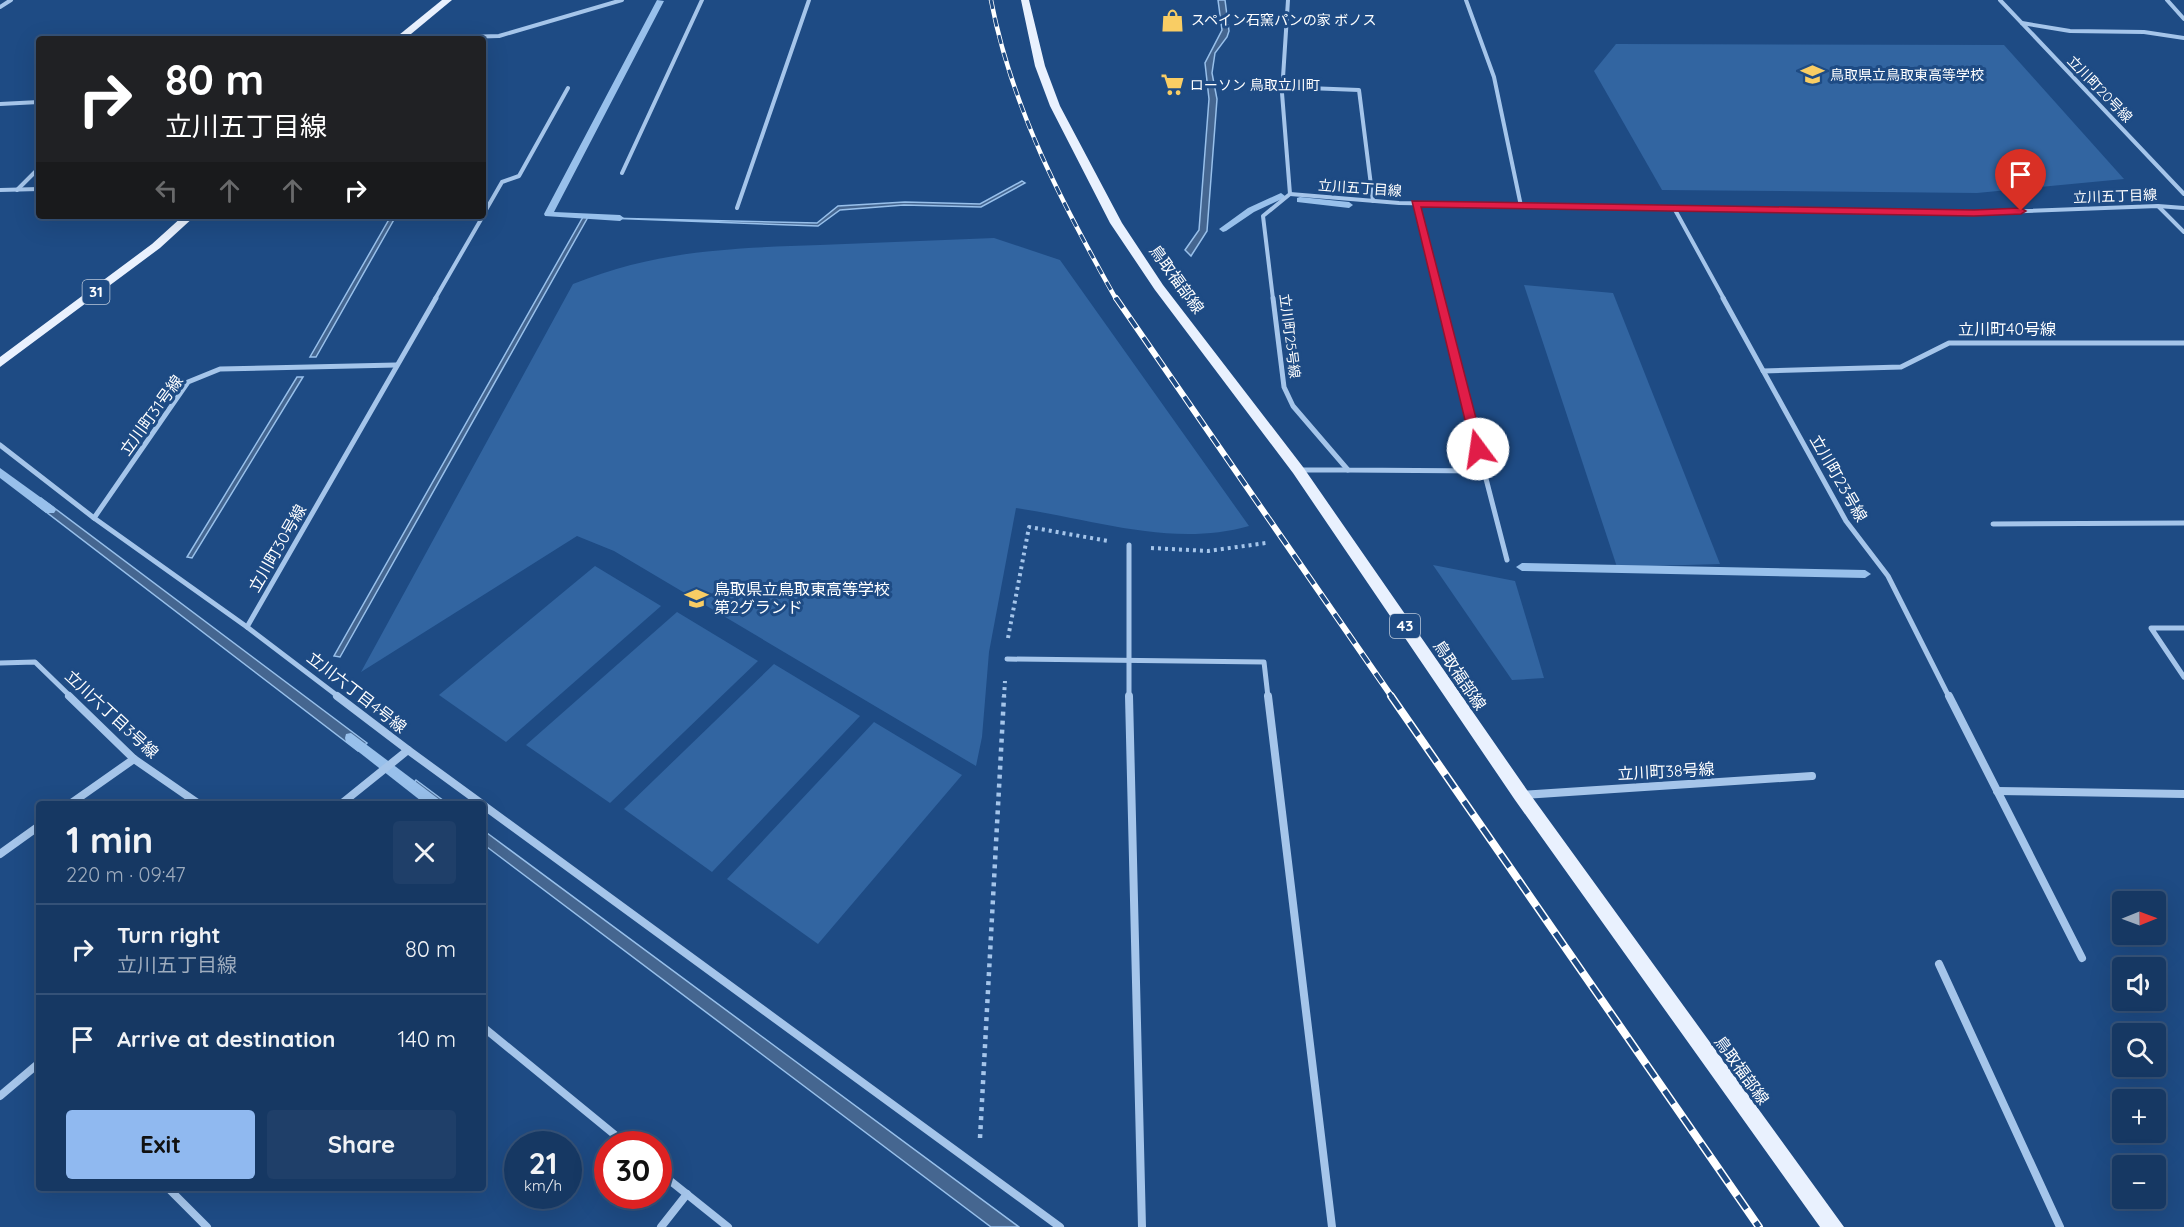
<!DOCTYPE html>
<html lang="en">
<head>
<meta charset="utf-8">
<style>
	body { margin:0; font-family:Quicksand,"Noto Sans JP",sans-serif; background:#1f3f69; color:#f1f3f6; height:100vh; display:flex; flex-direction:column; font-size:22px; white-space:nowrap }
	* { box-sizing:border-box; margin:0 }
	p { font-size:20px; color:#9eacbe }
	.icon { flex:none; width:33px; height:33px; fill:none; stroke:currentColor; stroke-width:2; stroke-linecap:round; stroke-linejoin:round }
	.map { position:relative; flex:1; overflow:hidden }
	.sheet { position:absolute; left:36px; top:801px; width:450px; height:390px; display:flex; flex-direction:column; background:#163863; border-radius:6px; box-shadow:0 6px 24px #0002,0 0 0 2px #355278 }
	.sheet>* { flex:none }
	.top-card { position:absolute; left:36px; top:36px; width:450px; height:183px; border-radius:6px; box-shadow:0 6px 24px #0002,0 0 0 2px #355278; background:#202124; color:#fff; overflow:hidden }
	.needle { width:39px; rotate:89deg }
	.buttons { position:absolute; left:2112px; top:891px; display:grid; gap:12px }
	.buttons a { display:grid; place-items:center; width:54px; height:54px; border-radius:6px; background:#163863; box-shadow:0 6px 24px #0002,0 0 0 2px #355278; font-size:30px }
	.speed { position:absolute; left:504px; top:1131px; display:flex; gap:12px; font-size:30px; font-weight:700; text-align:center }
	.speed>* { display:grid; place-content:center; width:78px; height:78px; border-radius:50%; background:#163863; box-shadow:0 6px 24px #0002,0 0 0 2px #355278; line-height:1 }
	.speed small { font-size:15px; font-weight:400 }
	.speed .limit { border:9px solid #d22; background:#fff; color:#111 }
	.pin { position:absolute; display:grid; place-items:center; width:51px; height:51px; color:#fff; margin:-62px -26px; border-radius:50% 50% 50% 0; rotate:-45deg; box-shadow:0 0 6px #0007 }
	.pin .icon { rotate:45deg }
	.me { position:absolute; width:66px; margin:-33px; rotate:346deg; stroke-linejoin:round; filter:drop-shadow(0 0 4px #0008) }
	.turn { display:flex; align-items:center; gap:21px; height:126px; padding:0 30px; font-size:27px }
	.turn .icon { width:78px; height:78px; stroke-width:2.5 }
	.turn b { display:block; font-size:42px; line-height:51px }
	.lanes { display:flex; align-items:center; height:57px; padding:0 30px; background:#0003; justify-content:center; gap:30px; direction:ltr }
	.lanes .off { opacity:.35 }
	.round { display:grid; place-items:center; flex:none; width:63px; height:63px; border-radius:6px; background:#1f3f69 }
	.headline { display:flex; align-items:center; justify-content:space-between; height:102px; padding:0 30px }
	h1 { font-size:36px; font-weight:700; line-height:45px }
	.primary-button { display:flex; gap:12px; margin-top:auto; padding:12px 30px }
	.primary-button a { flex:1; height:69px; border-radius:6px; background:#90b9f0; color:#111; font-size:24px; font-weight:700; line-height:69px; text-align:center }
	.primary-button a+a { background:#1f3f69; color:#f1f3f6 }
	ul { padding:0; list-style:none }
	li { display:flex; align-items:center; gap:18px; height:90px; padding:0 30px; border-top:2px solid #355278 }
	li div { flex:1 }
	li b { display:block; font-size:22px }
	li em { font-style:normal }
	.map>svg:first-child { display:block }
	.green { fill:#3265a1 }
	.water { fill:#456690; stroke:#98c0eb; stroke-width:1.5 }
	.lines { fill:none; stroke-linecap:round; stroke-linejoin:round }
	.stream { fill:#98c0eb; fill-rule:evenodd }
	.path-far1 { stroke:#a5c5ea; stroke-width:4; stroke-dasharray:3 4; stroke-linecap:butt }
	.path { stroke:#a5c5ea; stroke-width:4.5; stroke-dasharray:4 5; stroke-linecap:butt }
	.street-far2 { stroke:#a5c5ea; stroke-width:4 }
	.street-far1 { stroke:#a5c5ea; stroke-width:5 }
	.street { stroke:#a5c5ea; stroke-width:8 }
	.primary { fill:#e9f1fe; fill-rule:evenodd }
	.rail-far2-casing { stroke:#fff; stroke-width:4.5 }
	.rail-far1-casing { stroke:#fff; stroke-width:6 }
	.rail-casing { stroke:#fff; stroke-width:8 }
	.rail-far2 { stroke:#1e4b84; stroke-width:3; stroke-dasharray:9; stroke-linecap:butt }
	.rail-far1 { stroke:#1e4b84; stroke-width:4; stroke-dasharray:12; stroke-linecap:butt }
	.rail { stroke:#1e4b84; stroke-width:5; stroke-dasharray:16; stroke-linecap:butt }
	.route { fill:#e11d48; stroke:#92132f; stroke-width:1.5 }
	.labels { text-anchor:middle; stroke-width:6; stroke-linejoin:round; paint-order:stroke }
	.far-poi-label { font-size:14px; fill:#fff; stroke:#1e4b84; text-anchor:start }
	.far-street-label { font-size:14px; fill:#fff; stroke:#1e4b84 }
	.shield { fill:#1e4b84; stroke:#bcc9da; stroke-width:1.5 }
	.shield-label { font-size:15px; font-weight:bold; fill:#fff }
	.street-label { font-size:16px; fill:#fff; stroke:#1e4b84 }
	.poi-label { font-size:16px; fill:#fff; stroke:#1e4b84; text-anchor:start }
</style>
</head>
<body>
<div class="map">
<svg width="2184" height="1227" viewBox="0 0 2184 1227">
	<rect width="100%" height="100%" fill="#1e4b84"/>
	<g class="green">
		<polygon points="1616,44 2004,45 2124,179 1977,193 1662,190 1594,71"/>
		<path d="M 994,238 L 1060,260 L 1249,526 C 1172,548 1093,519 1016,508 L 989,652 L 982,737 L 976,766 L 614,551 L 577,536 L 361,672 L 573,284 C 658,250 731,248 820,245 C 878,243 936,240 994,238 Z"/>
		<polygon points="1524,285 1613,293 1720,564 1617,567"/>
		<polygon points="1433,565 1515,581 1544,678 1512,680"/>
		<polygon points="595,566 661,606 506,742 439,695"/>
		<polygon points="677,612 758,661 610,803 526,745"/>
		<polygon points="774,664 860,716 712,872 624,809"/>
		<polygon points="874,722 962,775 818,944 727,879"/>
	</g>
	<g class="water">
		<polygon points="1218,0 1225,0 1229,31 1227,37 1215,53 1212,73 1217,99 1207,231 1191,256 1185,250 1199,230 1209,99 1205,63 1222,30"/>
		<polygon points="1022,181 1025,183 981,207 904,205 840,210 818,226 606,218 817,223 838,206 905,202 980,204"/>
		<polygon points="391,216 396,216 316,357 310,357"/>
		<polygon points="583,217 588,217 340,657 334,656"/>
		<polygon points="297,377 303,377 192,558 187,557"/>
		<polygon points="41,498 367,743 358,751 33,502"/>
		<polygon points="416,780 448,804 430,804 409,789"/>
		<polygon points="483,830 1019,1227 991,1227 483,844"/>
	</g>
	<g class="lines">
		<g class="stream">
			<polygon points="657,0 664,1 554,212 620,215 624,218 620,221 545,216 544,214"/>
			<polygon points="1281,193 1285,196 1284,198 1254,212 1226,231 1223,232 1219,229 1248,208"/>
			<polygon points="1300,197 1349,202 1353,205 1349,208 1297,202 1297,198"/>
			<polygon points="0,468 54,507 56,510 54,513 46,513 0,478"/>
			<polygon points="1522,563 1865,570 1871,574 1865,578 1522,571 1516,567"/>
			<polygon points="351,733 440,800 442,804 425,804 346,742 345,738 346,734"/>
		</g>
		<g class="path-far1">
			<polyline points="1151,548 1208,551 1266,543"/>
			<polyline points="1008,638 1029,527 1108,541"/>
			<polyline points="1004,697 1005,681"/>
		</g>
		<polyline class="path" points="980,1138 1004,696"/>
		<g class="street-far2">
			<polyline points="1466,0 1494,77 1521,206"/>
			<polyline points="2000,0 2184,194"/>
			<polyline points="2167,0 2184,19"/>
			<polyline points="0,7 11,0"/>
			<polyline points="2022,23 2070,31 2144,32 2184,38"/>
			<polyline points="400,39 499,36 622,0"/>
			<polyline points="1282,87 1359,90 1373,201"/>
			<polyline points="0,104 39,102"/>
			<polyline points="622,173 702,0"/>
			<polyline points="0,190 39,189"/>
			<polyline points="17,190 39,168"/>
			<polyline points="1290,194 1399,203 1974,213 2158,206 2184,208"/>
			<polyline points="1415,204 1440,299"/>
			<polyline points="2159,207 2184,232"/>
			<polyline points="737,208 809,0"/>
			<polyline points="1674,208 1724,299"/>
			<polyline points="483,215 502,182 519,176 568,88"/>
			<polyline points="435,299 483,216"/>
			<polyline points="1273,299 1263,216 1290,194 1282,93 1288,0"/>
		</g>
		<g class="street-far1">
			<polyline points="1273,298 1284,387 1293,406 1348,470 1484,471 1439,298"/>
			<polyline points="1723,298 1846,521 1888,576 1949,697"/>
			<polyline points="1763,371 1901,367 1949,343 2184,343"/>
			<polyline points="0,445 94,518 247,627 436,298"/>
			<polyline points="1298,470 1348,470"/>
			<polyline points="1484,471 1507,560"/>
			<polyline points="94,518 188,382 220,369 396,365"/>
			<polyline points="1993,524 2184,523"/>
			<polyline points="247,627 339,697"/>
			<polyline points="2184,628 2151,628 2184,677"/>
			<polyline points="1007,659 1264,662 1268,697"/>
			<polyline points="0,663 35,662 71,697"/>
			<polyline points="1129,697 1129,545"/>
		</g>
		<g class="street">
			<polyline points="69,696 134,759 199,804"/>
			<polyline points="337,696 408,750 341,804"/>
			<polyline points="1129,696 1142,1227"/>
			<polyline points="1268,696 1332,1227"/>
			<polyline points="1949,696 2082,958"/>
			<polyline points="408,750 482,804"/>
			<polyline points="1997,791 2184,794"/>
			<polyline points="1522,795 1812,776"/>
			<polyline points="70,804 134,759"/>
			<polyline points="483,805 1060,1227"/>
			<polyline points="0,854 39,826"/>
			<polyline points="1939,964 2060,1227"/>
			<polyline points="483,1027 626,1144"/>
			<polyline points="0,1096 39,1063"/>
			<polyline points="658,1171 728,1227"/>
			<polyline points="168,1188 207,1227"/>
			<polyline points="661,1227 687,1194"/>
		</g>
		<g class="primary">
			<polygon points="442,0 452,0 405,39 394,39"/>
			<polygon points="1021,0 1029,0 1045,66 1060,106 1122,223 1163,285 1303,467 1527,790 1844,1227 1820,1227 1515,800 1293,473 1155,290 1110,223 1050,106 1035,66"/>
			<polygon points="183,216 195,216 160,248 0,367 0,357 152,244"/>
		</g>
		<defs>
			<path id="rail-far2" d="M 991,0 C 1012,109 1062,203 1116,299"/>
			<polyline id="rail-far1" points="1116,298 1392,697"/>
			<polyline id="rail" points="1391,696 1759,1227"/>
		</defs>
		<use href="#rail-far2" class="rail-far2-casing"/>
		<use href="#rail-far1" class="rail-far1-casing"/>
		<use href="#rail" class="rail-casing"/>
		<use href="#rail-far2" class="rail-far2"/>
		<use href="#rail-far1" class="rail-far1"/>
		<use href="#rail" class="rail"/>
	</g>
	<polygon class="route" points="1412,201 1974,210 2021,208 2026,211 2021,214 1974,216 1421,207 1484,449 1478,453 1472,449"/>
	<defs>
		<symbol id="shop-bare" viewBox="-9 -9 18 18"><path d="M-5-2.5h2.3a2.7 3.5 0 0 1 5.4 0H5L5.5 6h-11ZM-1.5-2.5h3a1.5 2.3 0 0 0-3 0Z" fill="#f9cd64" stroke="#1e4b84" stroke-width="2.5" paint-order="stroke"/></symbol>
		<symbol id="school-bare" viewBox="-9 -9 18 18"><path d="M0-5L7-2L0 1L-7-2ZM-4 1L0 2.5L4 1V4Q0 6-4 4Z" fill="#f9cd64" stroke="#1e4b84" stroke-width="2.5" paint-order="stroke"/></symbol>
		<symbol id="supermarket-bare" viewBox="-9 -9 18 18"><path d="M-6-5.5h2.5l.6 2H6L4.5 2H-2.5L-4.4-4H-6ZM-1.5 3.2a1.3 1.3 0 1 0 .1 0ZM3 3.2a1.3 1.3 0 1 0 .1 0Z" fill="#f9cd64" stroke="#1e4b84" stroke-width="2.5" paint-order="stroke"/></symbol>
	</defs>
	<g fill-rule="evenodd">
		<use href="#shop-bare" x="1156" y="4" width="33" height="33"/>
		<use href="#school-bare" x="1796" y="58" width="33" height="33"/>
		<use href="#supermarket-bare" x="1156" y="68" width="33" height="33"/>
		<use href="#school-bare" x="680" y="582" width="33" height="33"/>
	</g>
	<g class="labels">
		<g class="far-poi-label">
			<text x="1191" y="25">スペイン石窯パンの家 ボノス</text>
			<text x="1830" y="80">鳥取県立鳥取東高等学校</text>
			<text x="1190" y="90">ローソン 鳥取立川町</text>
		</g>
		<g class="far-street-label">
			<text transform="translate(2100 89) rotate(46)" y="5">立川町20号線</text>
			<text transform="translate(1360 188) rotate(4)" y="5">立川五丁目線</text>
			<text transform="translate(2115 196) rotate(-2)" y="5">立川五丁目線</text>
			<text transform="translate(1290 336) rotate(83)" y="5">立川町25号線</text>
		</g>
		<g class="shield">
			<rect x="82.5" y="280" width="27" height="24" rx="4.5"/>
			<rect x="1390" y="614" width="30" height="24" rx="4.5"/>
		</g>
		<g class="shield-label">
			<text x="96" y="297">31</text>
			<text x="1405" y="631">43</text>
		</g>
		<g class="street-label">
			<text transform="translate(1177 279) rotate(54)" y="6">鳥取福部線</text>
			<text x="2007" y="335">立川町40号線</text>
			<text transform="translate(151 415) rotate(-54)" y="6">立川町31号線</text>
			<text transform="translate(1839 478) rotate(60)" y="6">立川町23号線</text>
			<text transform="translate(277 548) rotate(-60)" y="6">立川町30号線</text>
			<text transform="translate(1460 675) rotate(56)" y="6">鳥取福部線</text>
			<text transform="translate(357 692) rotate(38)" y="6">立川六丁目4号線</text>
			<text transform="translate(112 714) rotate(43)" y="6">立川六丁目3号線</text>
			<text transform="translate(1666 771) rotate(-3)" y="6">立川町38号線</text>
			<text transform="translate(1742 1070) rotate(54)" y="6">鳥取福部線</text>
		</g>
		<g class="poi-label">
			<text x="714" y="595">鳥取県立鳥取東高等学校<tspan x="714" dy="18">第2グランド</tspan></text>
		</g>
	</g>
</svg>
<div class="buttons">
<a><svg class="needle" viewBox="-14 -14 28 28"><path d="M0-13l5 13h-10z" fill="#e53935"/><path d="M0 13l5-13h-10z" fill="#9eacbe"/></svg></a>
<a><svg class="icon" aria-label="sound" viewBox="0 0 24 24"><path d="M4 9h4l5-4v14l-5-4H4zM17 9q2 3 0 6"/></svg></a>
<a><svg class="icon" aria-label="search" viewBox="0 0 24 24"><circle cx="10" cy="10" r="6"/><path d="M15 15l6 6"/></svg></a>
<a>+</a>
<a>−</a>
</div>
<div class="speed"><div>21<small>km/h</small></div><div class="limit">30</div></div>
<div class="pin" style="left:2021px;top:211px;background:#d93025"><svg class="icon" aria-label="arrive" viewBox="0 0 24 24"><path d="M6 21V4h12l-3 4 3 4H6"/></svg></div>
<svg class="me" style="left:1478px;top:449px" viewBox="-20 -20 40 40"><circle r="19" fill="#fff"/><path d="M0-13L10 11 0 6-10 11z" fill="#e11d48"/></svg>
<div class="top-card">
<div class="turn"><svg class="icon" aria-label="right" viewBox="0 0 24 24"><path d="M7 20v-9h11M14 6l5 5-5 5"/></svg><div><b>80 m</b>立川五丁目線</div></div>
<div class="lanes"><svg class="icon off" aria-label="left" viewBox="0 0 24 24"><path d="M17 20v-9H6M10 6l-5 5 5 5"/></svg><svg class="icon off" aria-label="ahead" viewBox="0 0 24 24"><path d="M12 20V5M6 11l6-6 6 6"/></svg><svg class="icon off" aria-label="ahead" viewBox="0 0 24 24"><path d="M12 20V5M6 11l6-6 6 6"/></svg><svg class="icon" aria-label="right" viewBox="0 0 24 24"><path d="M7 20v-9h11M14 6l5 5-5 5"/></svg></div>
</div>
<section class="sheet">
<div class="headline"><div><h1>1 min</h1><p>220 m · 09:47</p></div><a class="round"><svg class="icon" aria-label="close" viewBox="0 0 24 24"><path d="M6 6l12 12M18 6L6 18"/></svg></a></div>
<ul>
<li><svg class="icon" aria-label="right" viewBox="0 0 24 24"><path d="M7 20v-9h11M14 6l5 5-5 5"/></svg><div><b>Turn right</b><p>立川五丁目線</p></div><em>80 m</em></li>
<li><svg class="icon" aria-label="arrive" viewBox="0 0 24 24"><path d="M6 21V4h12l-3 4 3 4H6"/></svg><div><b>Arrive at destination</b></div><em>140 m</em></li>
</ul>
<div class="primary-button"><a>Exit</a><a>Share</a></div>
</section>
</div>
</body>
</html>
